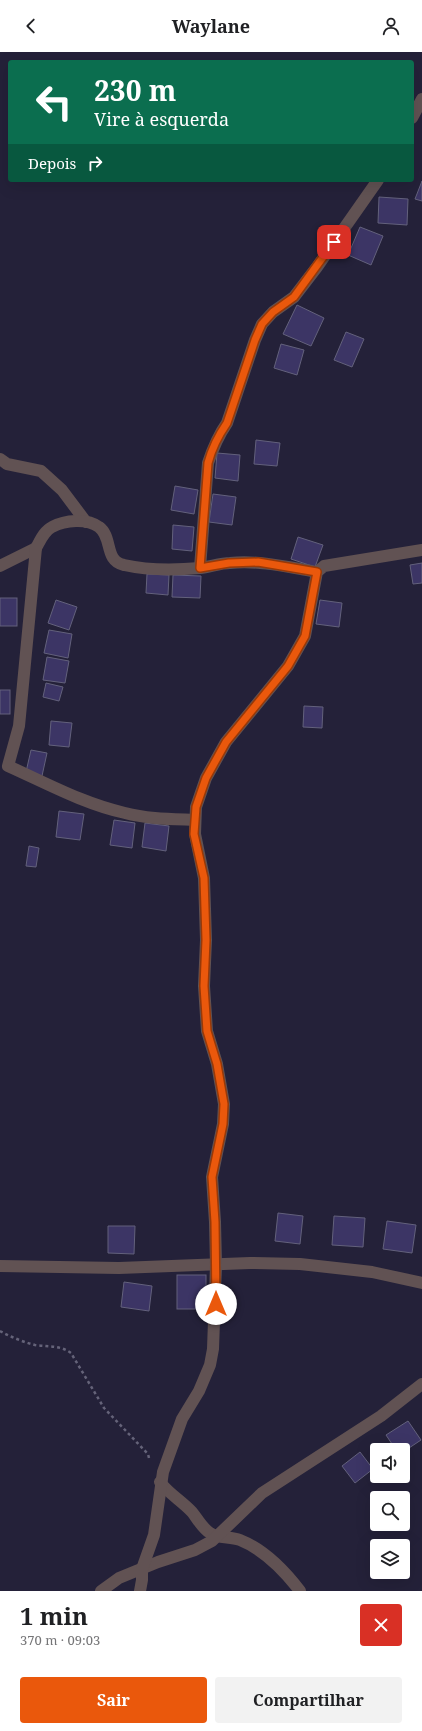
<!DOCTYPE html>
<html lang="pt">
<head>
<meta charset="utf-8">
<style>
	body { margin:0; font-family:"Noto Serif",serif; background:#f2f2f2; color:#202124; height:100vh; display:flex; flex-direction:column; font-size:15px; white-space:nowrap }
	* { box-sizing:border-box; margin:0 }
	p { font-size:13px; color:#757577 }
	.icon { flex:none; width:22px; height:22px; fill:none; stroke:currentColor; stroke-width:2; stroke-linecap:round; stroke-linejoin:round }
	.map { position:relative; height:1539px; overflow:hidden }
	.sheet { display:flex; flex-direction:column; background:#fff; flex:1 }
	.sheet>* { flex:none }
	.guide { position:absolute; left:8px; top:8px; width:406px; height:122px; border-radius:4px; box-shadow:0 4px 16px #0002; background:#0b6e4f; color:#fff; overflow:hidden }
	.controls { position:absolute; left:370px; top:1391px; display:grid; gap:8px }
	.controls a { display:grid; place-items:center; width:40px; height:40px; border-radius:4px; background:#fff; box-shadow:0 4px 16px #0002; font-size:20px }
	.pin { position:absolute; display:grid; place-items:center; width:34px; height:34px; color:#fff; margin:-17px; border-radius:8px; box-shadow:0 2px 6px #0006 }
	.me { position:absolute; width:44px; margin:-22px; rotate:0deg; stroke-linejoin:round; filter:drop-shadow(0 0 3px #0008) }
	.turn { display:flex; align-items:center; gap:14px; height:84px; padding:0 20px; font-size:18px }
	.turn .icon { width:52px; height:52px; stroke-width:2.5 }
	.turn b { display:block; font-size:28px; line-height:34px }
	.then { display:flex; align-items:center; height:38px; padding:0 20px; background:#0003; gap:8px; font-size:15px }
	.round { display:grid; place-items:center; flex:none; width:42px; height:42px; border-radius:4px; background:#f2f2f2 }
	.overview { display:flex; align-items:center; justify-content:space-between; height:68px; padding:0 20px }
	h1 { font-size:24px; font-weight:700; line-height:30px }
	.action { display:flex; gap:8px; margin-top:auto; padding:8px 20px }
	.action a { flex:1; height:46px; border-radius:4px; background:#ea580c; color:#fff; font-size:16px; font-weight:700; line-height:46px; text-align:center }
	.action a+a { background:#f2f2f2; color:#202124 }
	header { display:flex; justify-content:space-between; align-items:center; height:52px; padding:0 20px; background:#fff; font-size:18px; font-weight:700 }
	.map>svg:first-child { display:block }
	.building { fill:#3c3565; stroke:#63617c }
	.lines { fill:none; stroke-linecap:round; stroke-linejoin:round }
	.path { stroke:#656379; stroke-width:2.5; stroke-dasharray:3 3; stroke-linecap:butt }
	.street { stroke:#615253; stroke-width:12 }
	.route-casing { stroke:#983908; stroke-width:10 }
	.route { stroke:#ea580c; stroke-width:7 }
</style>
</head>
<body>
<header><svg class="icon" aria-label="back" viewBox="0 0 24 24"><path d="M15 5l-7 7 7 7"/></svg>Waylane<svg class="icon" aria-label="person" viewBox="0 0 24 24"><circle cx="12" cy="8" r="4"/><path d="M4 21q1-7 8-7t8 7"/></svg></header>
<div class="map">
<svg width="422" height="1539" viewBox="0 0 422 1539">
	<rect width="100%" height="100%" fill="#242139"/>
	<g class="building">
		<polygon points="422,129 422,149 415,147"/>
		<polygon points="379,145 408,147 407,173 378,171"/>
		<polygon points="360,175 383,184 371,213 348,203"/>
		<polygon points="297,253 324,266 311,294 283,282"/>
		<polygon points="346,280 364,287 352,315 334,308"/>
		<polygon points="281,292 304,298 297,323 274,316"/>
		<polygon points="256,388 280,391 277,414 254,412"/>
		<polygon points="217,401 240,403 238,429 215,426"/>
		<polygon points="175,434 198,438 194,462 171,458"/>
		<polygon points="213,442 236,445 232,473 209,470"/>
		<polygon points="173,473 194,475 192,499 172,497"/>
		<polygon points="298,485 323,493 315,515 291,507"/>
		<polygon points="422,511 422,531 413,532 410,513"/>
		<polygon points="147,522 169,523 168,543 146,541"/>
		<polygon points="173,523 201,524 200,546 172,545"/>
		<rect x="0" y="546" width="17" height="28"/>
		<polygon points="56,548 77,555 69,578 48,571"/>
		<polygon points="320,548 342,551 339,575 316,572"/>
		<polygon points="49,578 72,582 68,606 44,601"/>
		<polygon points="47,605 69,609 65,631 43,628"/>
		<polygon points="46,631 63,635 59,649 43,645"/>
		<rect x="0" y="638" width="10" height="24"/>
		<polygon points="304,654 323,655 322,676 303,675"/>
		<polygon points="51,669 72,671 69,695 49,693"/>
		<polygon points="31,698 47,701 42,724 26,720"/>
		<polygon points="59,759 84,762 80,788 56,785"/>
		<polygon points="114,768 135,771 132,796 110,793"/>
		<polygon points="145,771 169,774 166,799 142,795"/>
		<polygon points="29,794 39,796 36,815 26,814"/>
		<polygon points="278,1161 303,1164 300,1192 275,1189"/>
		<polygon points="334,1164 365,1166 363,1195 332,1193"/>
		<polygon points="387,1169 416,1173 412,1201 383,1197"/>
		<polygon points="108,1174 135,1174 134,1202 108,1201"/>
		<rect x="177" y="1223" width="29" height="34"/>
		<polygon points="124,1230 152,1234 149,1259 121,1255"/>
		<polygon points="408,1369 421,1388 403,1400 403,1398 396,1398 386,1383"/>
		<polygon points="360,1400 373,1417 355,1431 342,1414"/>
	</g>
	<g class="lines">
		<path class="path" d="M 0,1279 C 11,1285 23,1290 35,1293 C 48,1295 60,1293 71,1301 L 104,1356 L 148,1402 L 149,1406"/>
		<g class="street">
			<polyline points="412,66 422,47"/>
			<polyline points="0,407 7,412 41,419 62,438 86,470"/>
			<polyline points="0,514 36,496"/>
			<path d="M 200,516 L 208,411 C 213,396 218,384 227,371 L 255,288 L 262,272 L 273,260 L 294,245 L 317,215 L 378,128"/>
			<path d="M 195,768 C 172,767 148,767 125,761 C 84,752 46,731 8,714 L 19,674 L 36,496 C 40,489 44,479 52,475 C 65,468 87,466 99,475 C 113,485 104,509 124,513 C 146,518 177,518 200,516 C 210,515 220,511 230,511 C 259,508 288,515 317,520"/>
			<polyline points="0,1214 119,1216 250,1211 300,1212 372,1220 422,1231"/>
			<path d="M 160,1430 C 169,1442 182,1449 192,1460 C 197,1466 202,1476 210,1481 C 219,1487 230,1484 240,1488 C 265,1498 284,1518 300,1539"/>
			<polyline points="101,1539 119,1526 158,1510 195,1498 212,1489 262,1441 381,1364 422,1332"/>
			<polyline points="140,1539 142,1528 142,1517 154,1483 163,1420 182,1367 199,1339 210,1313 213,1297 216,1213 215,1170 212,1125 223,1072 224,1052 217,1012 207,979 204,934 206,888 204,826 195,782 196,755 206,726 226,690 288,614 305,584 317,520 324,514 422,498"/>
		</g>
	</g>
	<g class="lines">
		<defs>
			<path id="route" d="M 216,1252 L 215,1170 L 212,1125 L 223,1072 L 224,1052 L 217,1012 L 207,979 L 204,934 L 206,888 L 204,826 L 194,782 L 196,755 L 206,726 L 226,690 L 288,614 L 305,584 L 317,520 L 258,510 L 229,511 L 200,516 L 208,411 C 212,396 218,384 227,371 L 255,288 L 262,272 L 273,260 L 294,245 L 334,190"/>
		</defs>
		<use href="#route" class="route-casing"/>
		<use href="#route" class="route"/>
	</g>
</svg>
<div class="controls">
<a><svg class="icon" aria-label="sound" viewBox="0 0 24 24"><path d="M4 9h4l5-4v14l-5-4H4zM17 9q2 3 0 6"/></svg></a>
<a><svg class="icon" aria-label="search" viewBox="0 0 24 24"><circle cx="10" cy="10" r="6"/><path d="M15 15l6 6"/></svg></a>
<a><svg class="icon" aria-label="layers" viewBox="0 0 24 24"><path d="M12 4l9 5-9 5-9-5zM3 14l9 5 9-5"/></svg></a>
</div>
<div class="pin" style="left:334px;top:190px;background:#d93025"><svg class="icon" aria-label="arrive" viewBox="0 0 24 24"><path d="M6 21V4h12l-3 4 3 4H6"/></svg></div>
<svg class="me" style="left:216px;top:1252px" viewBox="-20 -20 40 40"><circle r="19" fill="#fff"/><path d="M0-13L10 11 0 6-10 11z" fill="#ea580c"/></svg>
<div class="guide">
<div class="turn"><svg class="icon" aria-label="left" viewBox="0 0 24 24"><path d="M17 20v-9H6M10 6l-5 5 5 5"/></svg><div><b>230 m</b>Vire à esquerda</div></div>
<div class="then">Depois<svg class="icon" aria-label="right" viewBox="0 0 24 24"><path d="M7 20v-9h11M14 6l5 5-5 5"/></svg></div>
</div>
</div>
<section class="sheet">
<div class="overview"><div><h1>1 min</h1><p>370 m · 09:03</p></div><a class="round" style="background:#d93025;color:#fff"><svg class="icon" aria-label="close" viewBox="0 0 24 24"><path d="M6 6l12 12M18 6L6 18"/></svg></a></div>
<div class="action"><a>Sair</a><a>Compartilhar</a></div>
</section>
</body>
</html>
